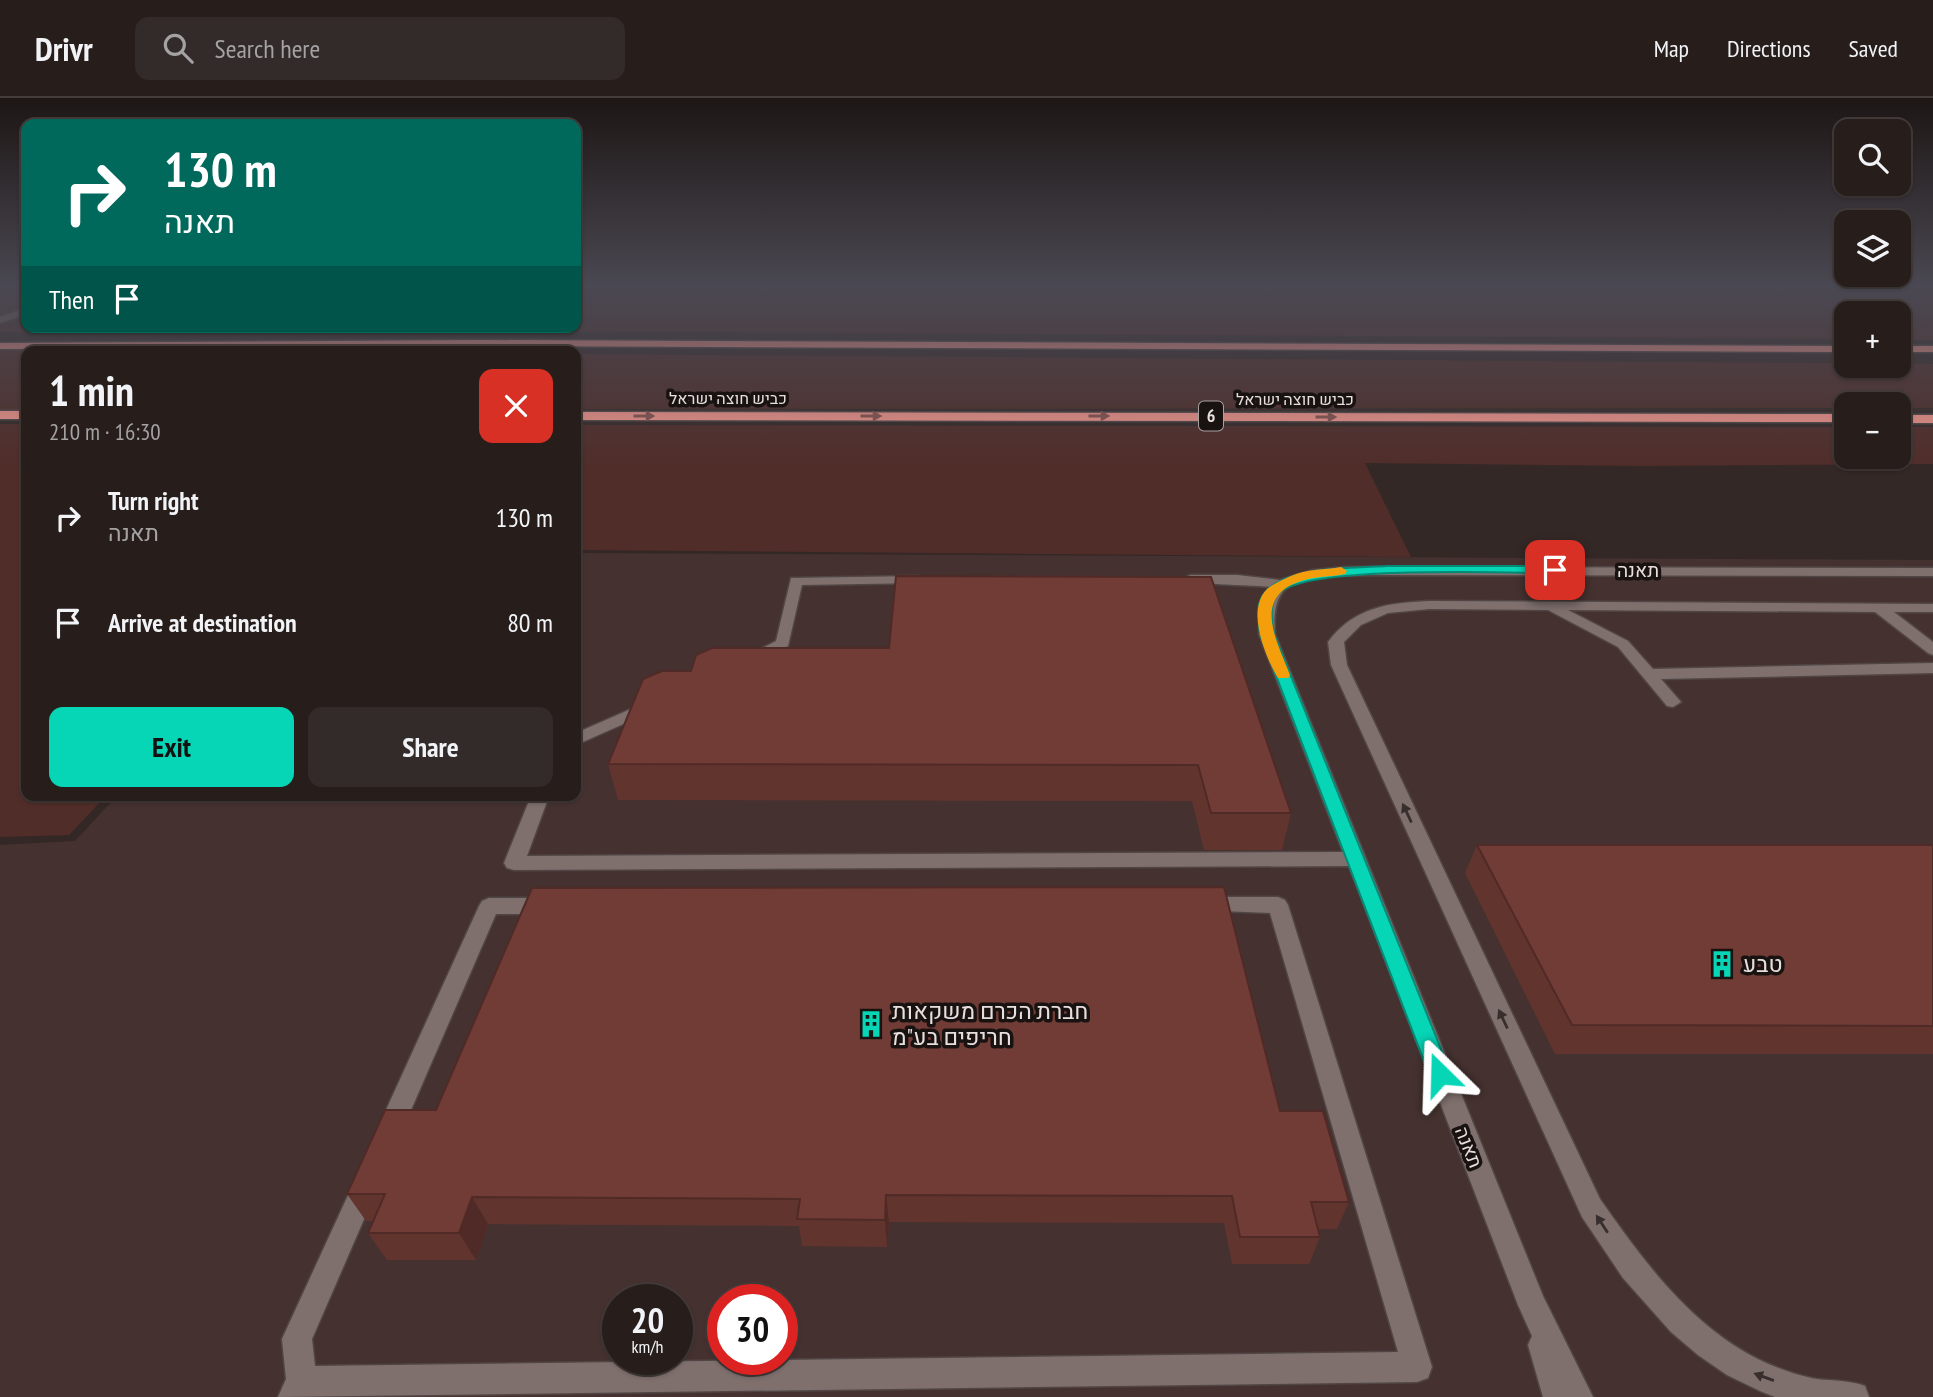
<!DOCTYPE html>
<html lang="en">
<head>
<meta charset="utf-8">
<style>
	body { margin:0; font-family:"PT Sans Narrow",Heebo,sans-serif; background:#332b29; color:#f1f3f6; height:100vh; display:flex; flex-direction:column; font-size:26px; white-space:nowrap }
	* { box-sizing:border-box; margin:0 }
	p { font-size:23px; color:#a4a2a3 }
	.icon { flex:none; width:38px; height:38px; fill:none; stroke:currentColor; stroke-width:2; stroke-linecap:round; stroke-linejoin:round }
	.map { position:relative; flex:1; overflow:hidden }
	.drawer { position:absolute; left:21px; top:248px; width:560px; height:455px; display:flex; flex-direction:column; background:#271e1c; border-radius:14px; box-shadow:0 2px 5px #0004,0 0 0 2px #433c3b }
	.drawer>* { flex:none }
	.hud { position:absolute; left:21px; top:21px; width:560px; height:214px; border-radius:14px; box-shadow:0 2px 5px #0004,0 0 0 2px #433c3b; background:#00695c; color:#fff; overflow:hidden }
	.buttons { position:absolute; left:1834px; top:21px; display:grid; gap:14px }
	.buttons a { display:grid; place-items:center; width:77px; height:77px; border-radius:14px; background:#271e1c; box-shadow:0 2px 5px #0004,0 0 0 2px #433c3b; font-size:35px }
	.speed { position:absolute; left:602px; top:1186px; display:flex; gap:14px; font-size:35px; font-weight:700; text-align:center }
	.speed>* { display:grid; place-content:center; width:91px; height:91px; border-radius:50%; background:#271e1c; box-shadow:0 2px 5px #0004,0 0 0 2px #433c3b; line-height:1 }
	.speed small { font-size:18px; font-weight:400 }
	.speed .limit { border:10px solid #d22; background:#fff; color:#111 }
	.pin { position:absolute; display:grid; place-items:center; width:60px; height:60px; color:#fff; margin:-30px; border-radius:14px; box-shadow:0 4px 10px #0006 }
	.me { position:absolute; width:77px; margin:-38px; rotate:338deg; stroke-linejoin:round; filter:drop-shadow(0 0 5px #0008) }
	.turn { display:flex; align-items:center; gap:24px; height:147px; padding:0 28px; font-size:32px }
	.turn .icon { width:91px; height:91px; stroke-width:2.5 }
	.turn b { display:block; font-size:49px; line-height:60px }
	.then { display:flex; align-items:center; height:66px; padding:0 28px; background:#0003; gap:14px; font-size:26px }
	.round { display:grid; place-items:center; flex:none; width:74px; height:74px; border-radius:14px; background:#332b29 }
	.overview { display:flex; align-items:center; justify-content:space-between; height:119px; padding:0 28px }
	h1 { font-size:42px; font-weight:800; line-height:52px }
	.button { display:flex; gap:14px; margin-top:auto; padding:14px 28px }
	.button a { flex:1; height:80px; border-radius:14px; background:#06d5b6; color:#111; font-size:28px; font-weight:800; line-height:80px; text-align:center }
	.button a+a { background:#332b29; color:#f1f3f6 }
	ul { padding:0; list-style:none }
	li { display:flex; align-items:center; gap:21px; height:105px; padding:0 28px }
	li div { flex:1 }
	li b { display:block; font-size:26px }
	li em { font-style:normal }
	header { display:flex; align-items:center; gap:42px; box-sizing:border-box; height:98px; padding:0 35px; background:#271e1c; border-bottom:2px solid #433c3b }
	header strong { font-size:33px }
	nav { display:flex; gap:38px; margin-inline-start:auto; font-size:24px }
	.search { width:490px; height:63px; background:#332b29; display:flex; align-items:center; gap:18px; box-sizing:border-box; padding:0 24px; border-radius:14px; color:#a4a2a3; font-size:26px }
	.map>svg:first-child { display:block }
	.built { fill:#453230; fill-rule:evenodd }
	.green { fill:#502d29 }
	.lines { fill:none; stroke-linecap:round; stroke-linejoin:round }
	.minor-casing { stroke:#514645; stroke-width:3 }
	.highway-casing { stroke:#514645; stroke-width:3 }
	.minor { fill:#7f706e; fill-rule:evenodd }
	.highway { fill:#fb998e; fill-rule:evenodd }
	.wall { fill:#62342e }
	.shaded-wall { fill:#502a26 }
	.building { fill:#723c36; stroke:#502a26; stroke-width:2 }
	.oneway { fill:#8a5650 }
	.oneway2 { fill:#372e2d }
	.route { fill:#06d5b6; stroke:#048a76; stroke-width:2 }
	.slow { fill:#f59e0b }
	.labels { text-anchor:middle; stroke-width:7; stroke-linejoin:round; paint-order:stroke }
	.far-street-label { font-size:16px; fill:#e7dedd; stroke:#181211 }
	.shield { fill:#181211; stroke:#a9a1a0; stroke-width:2 }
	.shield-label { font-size:18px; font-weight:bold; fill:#e7dedd }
	.street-label { font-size:19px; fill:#e7dedd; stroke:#181211 }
	.near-poi-label { font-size:23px; fill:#e7dedd; stroke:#181211; text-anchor:start }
</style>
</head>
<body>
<header>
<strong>Drivr</strong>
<div class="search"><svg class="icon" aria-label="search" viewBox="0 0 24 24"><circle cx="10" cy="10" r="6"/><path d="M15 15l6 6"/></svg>Search here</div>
<nav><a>Map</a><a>Directions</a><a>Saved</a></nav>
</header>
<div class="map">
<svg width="1933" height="1299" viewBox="0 0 1933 1299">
	<rect width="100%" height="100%" fill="#342826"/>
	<path class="built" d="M 576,455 L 1933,462 L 1933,1299 L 0,1299 L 0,747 L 75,743 L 117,698 L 576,698 ZM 618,1202 L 677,1202 L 677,1262 L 618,1262 ZM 723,1202 L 782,1202 L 782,1262 L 723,1262 Z"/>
	<g class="green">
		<polygon points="0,188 26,188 26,229 576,229 576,188 1933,188 1933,242 1899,242 1899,215 1846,215 1846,241 495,233 108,236 0,234"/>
		<polygon points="0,251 317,254 26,254 26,312 0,312"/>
		<polygon points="576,256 1933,266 1933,310 1899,310 1899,306 1846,306 1846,310 576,311"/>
		<polygon points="0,326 26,326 26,698 106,698 69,737 0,739"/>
		<polygon points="576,327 1846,329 1846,359 1899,359 1899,329 1933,329 1933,366 1642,368 1365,365 1411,459 576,452"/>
	</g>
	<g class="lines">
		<defs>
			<g id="minor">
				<polygon points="26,210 26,216 0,225 0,219"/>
				<path d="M 1346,469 L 1933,470 L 1933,478 L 1346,477 C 1299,481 1271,479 1275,536 L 1543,1198 L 1593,1299 L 1543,1299 L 1528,1247 L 1532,1238 L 1518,1207 L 1349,768 L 514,772 L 507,770 L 504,765 L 531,698 L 549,698 L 527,758 L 1343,754 L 1259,536 C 1259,517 1260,505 1270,489 C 1255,487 1190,487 1183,481 L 1190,477 L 1237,477 L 1280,482 L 1313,472 Z"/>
				<polygon points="917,478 922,479 922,485 802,487 788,548 753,564 745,559 776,543 791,480"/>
				<path d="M 1429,503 L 1933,506 L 1933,514 L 1894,514 L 1933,544 L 1933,557 L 1928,555 L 1875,514 L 1568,512 L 1628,543 L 1653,571 L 1933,565 L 1933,575 L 1661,581 L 1681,604 L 1673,609 L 1667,608 L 1618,549 L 1548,512 L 1429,511 L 1388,515 L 1361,527 L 1344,544 L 1347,567 L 1600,1101 C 1646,1167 1699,1239 1776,1269 C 1789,1274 1804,1279 1817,1281 C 1834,1283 1849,1282 1865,1288 L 1869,1299 L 1775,1299 L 1760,1293 L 1727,1277 L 1698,1257 L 1671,1234 L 1623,1180 L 1582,1119 L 1331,567 L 1328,544 C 1354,509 1388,505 1429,503 Z"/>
				<polygon points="649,603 655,604 657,608 655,612 576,647 576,635"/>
				<polygon points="1204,799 1278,799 1285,802 1288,807 1432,1269 1428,1280 1417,1284 278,1299 286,1281 282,1241 356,1080 365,1077 374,1080 378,1089 312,1241 315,1268 1398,1254 1270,815 1197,812 1194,807 1197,802"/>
				<polygon points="489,800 546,800 553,803 556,808 553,813 546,816 496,816 398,1042 389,1045 380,1042 376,1034 479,808 482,803"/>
			</g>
			<g id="highway">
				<polygon points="480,242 1846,248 1846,254 480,248 0,251 0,245"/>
				<rect x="1899" y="248" width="34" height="6"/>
				<rect x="0" y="313" width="26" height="8"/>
				<polygon points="576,314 1846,316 1846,324 576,322"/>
				<rect x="1899" y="317" width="34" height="8"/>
			</g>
		</defs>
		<use href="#minor" class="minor-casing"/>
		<use href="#highway" class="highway-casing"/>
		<use href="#minor" class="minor"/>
		<use href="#highway" class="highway"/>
	</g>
	<g class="wall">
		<polygon points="896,478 1291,715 1282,752 1204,752 1192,703 618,702 608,666 691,573 889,550"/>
		<polygon points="1477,747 1933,747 1933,956 1555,956 1465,775"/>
		<polygon points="1280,1013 1349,1104 1337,1131 1318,1131 1320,1139 1309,1166 1232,1166 1224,1125 889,1124 887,1149 802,1148 799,1128 488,1126 476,1162 387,1162 368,1135 373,1123 366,1123 347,1096"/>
	</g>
	<g class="shaded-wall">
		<polygon points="886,1097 889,1124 887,1149 885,1122"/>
		<polygon points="472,1099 488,1126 476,1162 459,1135"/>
	</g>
	<g class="building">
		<polygon points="896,478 1211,479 1291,715 1211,715 1198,667 608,666 643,581 662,573 691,573 696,557 712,550 889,550"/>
		<polygon points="1477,747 1933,747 1933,928 1572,927"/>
		<polygon points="1224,789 1280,1013 1323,1013 1349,1104 1311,1104 1320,1139 1240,1139 1232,1098 886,1097 885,1122 797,1121 800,1101 472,1099 459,1135 368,1135 385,1096 347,1096 385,1012 436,1012 532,790"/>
	</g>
	<defs><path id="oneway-solid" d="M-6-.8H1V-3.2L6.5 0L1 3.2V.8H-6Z" transform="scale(1.75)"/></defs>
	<g class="oneway">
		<use href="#oneway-solid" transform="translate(644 318)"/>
		<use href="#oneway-solid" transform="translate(871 318)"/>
		<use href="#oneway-solid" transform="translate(1099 318)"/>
		<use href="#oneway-solid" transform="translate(1326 319)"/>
	</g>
	<g class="oneway2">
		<use href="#oneway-solid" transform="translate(1407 715) rotate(-115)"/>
		<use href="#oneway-solid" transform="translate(1503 921) rotate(-115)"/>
		<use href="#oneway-solid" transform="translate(1602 1126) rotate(-123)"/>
		<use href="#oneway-solid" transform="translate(1764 1279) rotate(-160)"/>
	</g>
	<linearGradient id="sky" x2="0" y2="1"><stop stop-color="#1d1615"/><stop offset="0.51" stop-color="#4a4852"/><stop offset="1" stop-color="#4a4852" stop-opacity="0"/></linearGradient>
	<rect width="1933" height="370" fill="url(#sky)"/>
	<path class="route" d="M 1387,468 L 1555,468 L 1562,472 L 1555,475 C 1507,475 1308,467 1279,495 C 1268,505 1272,522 1274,536 L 1451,976 L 1448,983 L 1440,986 L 1432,983 L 1429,976 L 1260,536 C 1259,525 1256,513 1260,503 C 1274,467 1354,470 1387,468 Z"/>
	<path class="slow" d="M 1341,469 L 1347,473 L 1345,476 C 1331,479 1315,478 1301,483 C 1251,499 1277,543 1290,577 L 1288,580 L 1278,580 C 1265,558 1246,512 1267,491 C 1273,486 1284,481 1291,478 C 1306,471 1325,472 1341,469 Z"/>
	<defs>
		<symbol id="building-bare" viewBox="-9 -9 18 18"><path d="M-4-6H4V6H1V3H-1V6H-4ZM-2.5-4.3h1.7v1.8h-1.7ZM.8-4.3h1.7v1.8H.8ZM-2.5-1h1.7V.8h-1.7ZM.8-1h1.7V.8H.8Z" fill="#06d5b6" stroke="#181211" stroke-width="2.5" paint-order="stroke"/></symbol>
	</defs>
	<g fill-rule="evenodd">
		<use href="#building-bare" x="1703" y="847" width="38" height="38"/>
		<use href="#building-bare" x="852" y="907" width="38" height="38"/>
	</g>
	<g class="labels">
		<g class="far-street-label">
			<text x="728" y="306">כביש חוצה ישראל</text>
			<text x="1295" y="307">כביש חוצה ישראל</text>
		</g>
		<rect class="shield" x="1199" y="303.5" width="24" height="29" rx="5"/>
		<g class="shield-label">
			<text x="1211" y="324">6</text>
		</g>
		<g class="street-label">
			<text x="1638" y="479">תאנה</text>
			<text transform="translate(1469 1049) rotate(68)" y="7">תאנה</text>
		</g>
		<g class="near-poi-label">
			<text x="1743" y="874">טבע</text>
			<text x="892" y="921">חברת הכרם משקאות<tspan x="892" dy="26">חריפים בע"מ</tspan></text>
		</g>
	</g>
</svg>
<div class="buttons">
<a><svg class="icon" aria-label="search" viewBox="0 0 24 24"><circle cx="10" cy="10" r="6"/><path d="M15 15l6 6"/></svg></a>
<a><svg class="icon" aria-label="layers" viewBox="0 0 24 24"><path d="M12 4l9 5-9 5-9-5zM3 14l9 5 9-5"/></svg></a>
<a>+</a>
<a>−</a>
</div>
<div class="speed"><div>20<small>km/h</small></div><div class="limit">30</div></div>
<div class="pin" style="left:1555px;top:472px;background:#d93025"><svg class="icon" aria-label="arrive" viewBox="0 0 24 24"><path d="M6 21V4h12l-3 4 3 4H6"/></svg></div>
<svg class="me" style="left:1440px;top:976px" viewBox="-20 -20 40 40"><path d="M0-17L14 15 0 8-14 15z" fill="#06d5b6" stroke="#fff" stroke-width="4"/></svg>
<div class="hud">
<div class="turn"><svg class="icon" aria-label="right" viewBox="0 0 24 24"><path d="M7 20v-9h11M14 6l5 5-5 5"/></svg><div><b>130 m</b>תאנה</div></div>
<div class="then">Then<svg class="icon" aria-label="arrive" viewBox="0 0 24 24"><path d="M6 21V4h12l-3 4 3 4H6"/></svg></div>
</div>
<section class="drawer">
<div class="overview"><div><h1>1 min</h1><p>210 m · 16:30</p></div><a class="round" style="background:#d93025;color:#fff"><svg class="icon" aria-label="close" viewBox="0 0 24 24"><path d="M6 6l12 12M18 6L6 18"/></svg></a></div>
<ul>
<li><svg class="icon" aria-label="right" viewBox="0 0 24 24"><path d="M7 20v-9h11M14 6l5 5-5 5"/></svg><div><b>Turn right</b><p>תאנה</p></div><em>130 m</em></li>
<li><svg class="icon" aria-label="arrive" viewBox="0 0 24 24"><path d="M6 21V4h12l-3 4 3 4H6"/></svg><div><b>Arrive at destination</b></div><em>80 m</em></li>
</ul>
<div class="button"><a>Exit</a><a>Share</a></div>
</section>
</div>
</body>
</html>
